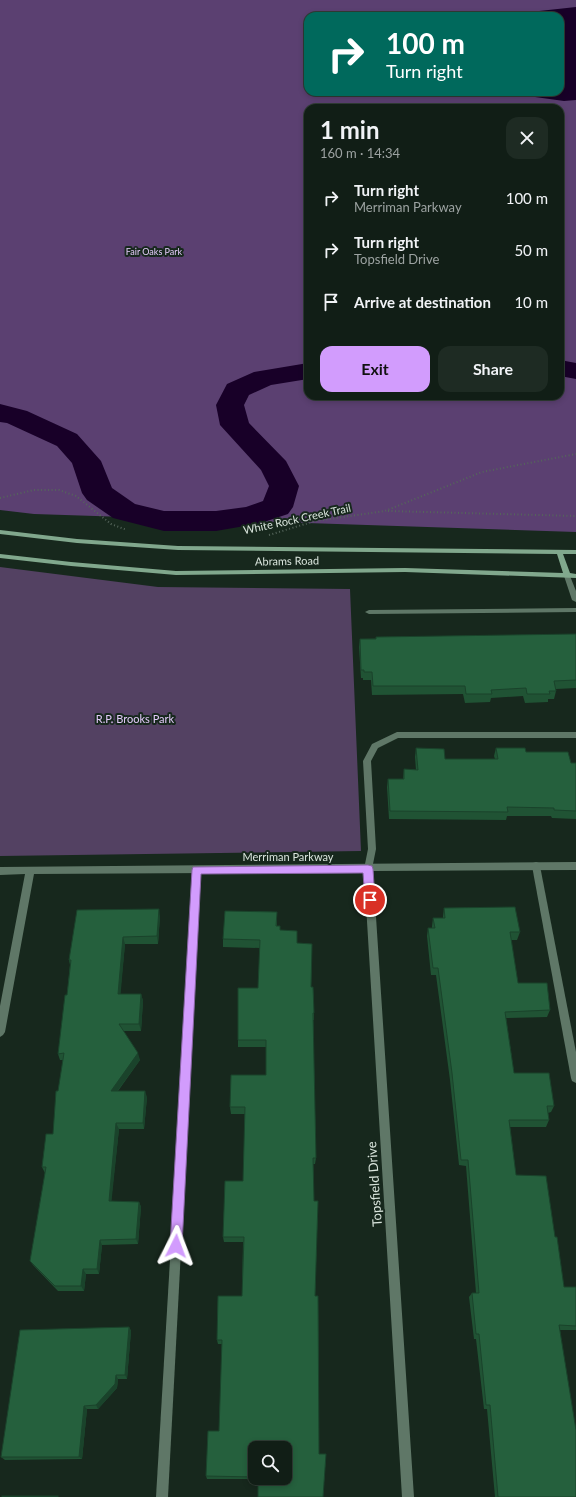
<!DOCTYPE html>
<html lang="en">
<head>
<meta charset="utf-8">
<style>
	body { margin:0; font-family:Lato,sans-serif; background:#1e2b23; color:#f1f3f6; height:100vh; display:flex; flex-direction:column; font-size:15px; white-space:nowrap }
	* { box-sizing:border-box; margin:0 }
	p { font-size:13px; color:#9ca2a1 }
	.icon { flex:none; width:22px; height:22px; fill:none; stroke:currentColor; stroke-width:2; stroke-linecap:round; stroke-linejoin:round }
	.map { position:relative; flex:1; overflow:hidden }
	.panel { position:absolute; left:304px; top:104px; width:260px; height:296px; display:flex; flex-direction:column; background:#111e16; border-radius:12px; box-shadow:0 2px 6px #0003,0 0 0 1px #303c35 }
	.panel>* { flex:none }
	.guide { position:absolute; left:304px; top:12px; width:260px; height:84px; border-radius:12px; box-shadow:0 2px 6px #0003,0 0 0 1px #303c35; background:#00695c; color:#fff; overflow:hidden }
	.fabs { position:absolute; left:248px; top:1441px; display:grid; gap:8px }
	.fabs a { display:grid; place-items:center; width:44px; height:44px; border-radius:8px; background:#111e16; box-shadow:0 2px 6px #0003,0 0 0 1px #303c35; font-size:20px }
	.pin { position:absolute; display:grid; place-items:center; width:34px; height:34px; color:#fff; margin:-17px; border:2px solid #fff; border-radius:50%; box-shadow:0 1px 4px #0007 }
	.me { position:absolute; width:44px; margin:-22px; rotate:3deg; stroke-linejoin:round; filter:drop-shadow(0 0 3px #0008) }
	.turn { display:flex; align-items:center; gap:14px; height:84px; padding:0 16px; font-size:18px }
	.turn .icon { width:52px; height:52px; stroke-width:2.5 }
	.turn b { display:block; font-size:28px; line-height:34px }
	.round { display:grid; place-items:center; flex:none; width:42px; height:42px; border-radius:12px; background:#1e2b23 }
	.overview { display:flex; align-items:center; justify-content:space-between; height:68px; padding:0 16px }
	h1 { font-size:24px; font-weight:700; line-height:30px }
	.cta { display:flex; gap:8px; margin-top:auto; padding:8px 16px }
	.cta a { flex:1; height:46px; border-radius:12px; background:#d29cfd; color:#111; font-size:16px; font-weight:700; line-height:46px; text-align:center }
	.cta a+a { background:#1e2b23; color:#f1f3f6 }
	ul { padding:0; list-style:none }
	li { display:flex; align-items:center; gap:12px; height:52px; padding:0 16px }
	li div { flex:1 }
	li b { display:block; font-size:15px }
	li em { font-style:normal }
	.map>svg:first-child { display:block }
	.green { fill:#534162 }
	.forest { fill:#5b4071; fill-rule:evenodd }
	.water { fill:#180028 }
	.lines { fill:none; stroke-linecap:round; stroke-linejoin:round }
	.river { fill:#180028; fill-rule:evenodd }
	.path { stroke:#55655b; stroke-width:2; stroke-dasharray:1 2.5; stroke-linecap:butt }
	.lane { fill:#5f7767; fill-rule:evenodd }
	.street { fill:#5f7767; fill-rule:evenodd }
	.secondary { fill:#81a88d; fill-rule:evenodd }
	.wall { fill:#205334; fill-rule:evenodd }
	.shaded-wall { fill:#1a432b }
	.building { fill:#25603d; stroke:#1a432b }
	.route { fill:#d29cfd; stroke:#8865a4 }
	.labels { text-anchor:middle; stroke-width:4; stroke-linejoin:round; paint-order:stroke }
	.far-park-label { font-size:9px; fill:#e3caf9; stroke:#17281d }
	.street-label { font-size:11px; fill:#dae5dd; stroke:#17281d }
	.park-label { font-size:11px; fill:#e3caf9; stroke:#17281d }
	.near-street-label { font-size:13px; fill:#dae5dd; stroke:#17281d }
</style>
</head>
<body>
<div class="map">
<svg width="576" height="1497" viewBox="0 0 576 1497">
	<rect width="100%" height="100%" fill="#17281d"/>
	<polygon class="green" points="0,567 158,587 350,589 361,851 0,856"/>
	<path class="forest" d="M 0,0 L 576,0 L 576,532 L 34,514 L 0,510 ZM 308,16 L 560,16 L 560,92 L 308,92 ZM 308,108 L 560,108 L 560,396 L 308,396 Z"/>
	<polygon class="water" points="576,7 576,100 564,101 500,92 560,92 560,16 512,16 530,12"/>
	<g class="lines">
		<g class="river">
			<polygon points="560,360 576,363 576,379 560,376"/>
			<polygon points="308,363 308,379 271,385 249,395 244,405 249,423 286,461 299,486 293,507 288,514 261,523 216,531 164,531 113,518 87,500 82,493 72,463 57,446 7,423 0,422 0,404 27,411 77,434 101,461 112,488 135,504 164,511 216,511 246,507 263,501 269,486 261,470 220,425 216,405 227,384 254,372"/>
		</g>
		<g class="path">
			<polyline points="0,498 34,490 59,490 76,496 111,524 127,530"/>
			<polyline points="388,511 576,516"/>
			<polyline points="269,535 315,521 385,511 482,472 576,454"/>
		</g>
		<g class="lane">
			<polygon points="397,732 576,732 576,738 398,738 378,748 371,761 376,849 372,869 371,872 368,873 365,872 364,869 368,849 363,761 372,744"/>
			<polygon points="536,862 539,863 540,866 576,1052 576,1083 572,1081 571,1078 532,866 533,863"/>
			<polygon points="197,866 200,867 201,870 168,1497 156,1497 193,870 194,867"/>
		</g>
		<g class="street">
			<polygon points="565,574 569,574 570,576 576,591 576,602 572,600 564,576"/>
			<polygon points="576,608 576,612 369,614 365,612 369,610"/>
			<polygon points="576,862 576,870 373,871 414,1497 402,1497 364,872 34,874 5,1032 3,1035 0,1037 0,1006 25,874 0,875 0,867"/>
		</g>
		<polygon class="secondary" points="0,530 77,539 178,546 576,550 576,554 563,554 570,573 576,574 576,578 405,572 176,575 71,566 0,558 0,554 71,562 176,571 405,568 563,573 557,554 178,550 77,543 0,534"/>
	</g>
	<g class="wall">
		<polygon points="576,634 576,688 556,689 556,691 554,699 548,699 548,702 525,703 523,696 491,698 490,702 465,703 463,694 372,695 371,680 363,680 363,678 361,678 359,647 360,639"/>
		<polygon points="416,748 445,759 495,759 494,756 496,748 526,752 571,763 576,763 576,819 552,818 551,816 507,816 506,820 389,819 387,787 388,779 403,779 404,769 416,770 415,757"/>
		<polygon points="444,908 520,932 517,940 511,940 518,983 550,1010 547,1017 506,1018 514,1073 554,1106 551,1112 548,1113 549,1120 546,1127 510,1127 516,1175 555,1237 564,1287 576,1287 576,1330 560,1330 576,1497 495,1497 487,1409 484,1409 476,1339 474,1339 469,1297 472,1293 476,1293 466,1166 459,1165 450,1080 436,975 431,975 427,936 428,928 432,928 432,926 433,918 443,918 443,916"/>
		<path d="M 225,911 L 277,912 L 277,926 L 280,926 L 280,930 L 297,931 L 297,943 L 312,944 L 311,987 L 313,987 L 314,1013 L 314,1020 L 313,1020 L 316,1158 L 315,1164 L 313,1164 L 314,1201 L 318,1201 L 315,1296 L 318,1296 L 319,1454 L 326,1454 L 323,1497 L 258,1497 L 258,1479 L 207,1479 L 206,1476 L 208,1431 L 219,1431 L 222,1344 L 218,1344 L 217,1340 L 218,1296 L 242,1296 L 243,1242 L 224,1242 L 223,1237 L 225,1181 L 243,1181 L 245,1114 L 231,1114 L 230,1107 L 231,1075 L 266,1075 L 266,1047 L 238,1047 L 238,988 L 258,988 L 260,948 L 223,947 L 223,939 ZM 255,1448 L 285,1448 L 285,1478 L 255,1478 Z"/>
		<polygon points="160,916 158,944 125,944 120,994 141,994 143,1001 141,1031 123,1031 140,1060 118,1091 147,1097 144,1129 119,1129 111,1201 139,1202 141,1207 138,1244 102,1245 99,1274 86,1274 84,1291 58,1291 33,1265 30,1261 45,1173 42,1167 53,1134 63,1060 60,1060 58,1054 67,995 70,965 69,960"/>
		<polygon points="129,1327 131,1331 127,1379 118,1379 117,1388 98,1409 87,1409 82,1459 5,1460 1,1457"/>
	</g>
	<g class="shaded-wall">
		<polygon points="159,909 160,916 158,944 157,936"/>
		<polygon points="123,937 125,944 120,1001 118,994"/>
		<polygon points="141,994 143,1001 141,1031 139,1024"/>
		<polygon points="138,1053 140,1060 113,1097 111,1091"/>
		<polygon points="145,1091 147,1097 144,1129 143,1123"/>
		<polygon points="116,1123 119,1129 111,1206 109,1201"/>
		<polygon points="139,1202 141,1207 138,1244 136,1239"/>
		<polygon points="100,1240 102,1245 99,1274 97,1269"/>
		<polygon points="83,1269 86,1274 84,1291 81,1286"/>
		<polygon points="129,1327 131,1331 127,1379 125,1375"/>
		<polygon points="116,1375 118,1379 117,1388 98,1409 96,1405"/>
		<polygon points="84,1406 87,1409 82,1459 79,1457"/>
	</g>
	<g class="building">
		<polygon points="576,634 576,680 554,681 556,691 549,691 550,694 527,694 526,688 491,690 492,694 466,694 465,686 373,686 372,672 364,672 364,670 361,670 360,639 376,639 376,637"/>
		<polygon points="416,748 444,749 445,759 498,759 496,748 525,748 526,752 568,752 571,763 576,763 576,811 554,810 554,808 507,807 508,812 390,811 388,779 404,779 404,769 418,770"/>
		<polygon points="515,907 520,932 510,932 518,983 547,983 550,1010 505,1012 514,1073 549,1073 554,1106 547,1106 549,1120 509,1120 516,1175 546,1176 555,1237 557,1237 564,1287 576,1287 576,1326 559,1325 576,1430 576,1497 498,1497 490,1405 486,1405 479,1334 476,1334 472,1293 479,1293 468,1160 461,1160 452,1073 438,968 433,968 428,928 435,928 433,918 445,918 444,908"/>
		<polygon points="159,909 157,936 123,937 118,994 141,994 139,1024 119,1024 138,1053 111,1091 145,1091 143,1123 116,1123 109,1201 139,1202 136,1239 100,1240 97,1269 83,1269 81,1286 55,1286 30,1261 46,1167 42,1167 46,1134 53,1134 56,1091 58,1091 64,1053 58,1054 65,995 67,995 71,960 69,960 77,910"/>
		<polygon points="225,911 277,912 276,926 280,926 280,930 297,931 297,943 312,944 311,987 313,987 314,1013 313,1013 316,1158 313,1158 314,1201 318,1201 315,1296 318,1296 319,1454 326,1454 323,1497 258,1497 258,1478 285,1478 285,1448 255,1448 255,1477 206,1476 208,1431 219,1431 222,1340 217,1340 218,1296 242,1296 244,1237 223,1237 225,1181 243,1181 245,1107 230,1107 231,1075 266,1075 266,1040 238,1040 238,988 258,988 260,940 223,939"/>
		<polygon points="129,1327 125,1375 116,1375 115,1384 96,1405 84,1406 79,1457 1,1457 20,1330"/>
		<rect x="2" y="1496" width="56" height="1"/>
	</g>
	<polygon class="route" points="368,865 372,866 373,869 375,900 374,903 370,904 366,903 365,900 363,873 201,874 182,1246 180,1251 176,1252 171,1251 170,1246 192,870 193,867"/>
	<g class="labels">
		<g class="far-park-label">
			<text x="154" y="255">Fair Oaks Park</text>
		</g>
		<g class="street-label">
			<text transform="translate(297 519) rotate(-12)" y="4">White Rock Creek Trail</text>
			<text transform="translate(287 561) rotate(-1)" y="4">Abrams Road</text>
			<text x="288" y="861">Merriman Parkway</text>
		</g>
		<g class="park-label">
			<text x="135" y="723">R.P. Brooks Park</text>
		</g>
		<g class="near-street-label">
			<text transform="translate(374 1184) rotate(-94)" y="5">Topsfield Drive</text>
		</g>
	</g>
</svg>
<div class="fabs">
<a><svg class="icon" aria-label="search" viewBox="0 0 24 24"><circle cx="10" cy="10" r="6"/><path d="M15 15l6 6"/></svg></a>
</div>
<div class="pin" style="left:370px;top:900px;background:#d93025"><svg class="icon" aria-label="arrive" viewBox="0 0 24 24"><path d="M6 21V4h12l-3 4 3 4H6"/></svg></div>
<svg class="me" style="left:176px;top:1246px" viewBox="-20 -20 40 40"><path d="M0-17L14 15 0 8-14 15z" fill="#d29cfd" stroke="#fff" stroke-width="4"/></svg>
<div class="guide">
<div class="turn"><svg class="icon" aria-label="right" viewBox="0 0 24 24"><path d="M7 20v-9h11M14 6l5 5-5 5"/></svg><div><b>100 m</b>Turn right</div></div>
</div>
<section class="panel">
<div class="overview"><div><h1>1 min</h1><p>160 m · 14:34</p></div><a class="round"><svg class="icon" aria-label="close" viewBox="0 0 24 24"><path d="M6 6l12 12M18 6L6 18"/></svg></a></div>
<ul>
<li><svg class="icon" aria-label="right" viewBox="0 0 24 24"><path d="M7 20v-9h11M14 6l5 5-5 5"/></svg><div><b>Turn right</b><p>Merriman Parkway</p></div><em>100 m</em></li>
<li><svg class="icon" aria-label="right" viewBox="0 0 24 24"><path d="M7 20v-9h11M14 6l5 5-5 5"/></svg><div><b>Turn right</b><p>Topsfield Drive</p></div><em>50 m</em></li>
<li><svg class="icon" aria-label="arrive" viewBox="0 0 24 24"><path d="M6 21V4h12l-3 4 3 4H6"/></svg><div><b>Arrive at destination</b></div><em>10 m</em></li>
</ul>
<div class="cta"><a>Exit</a><a>Share</a></div>
</section>
</div>
</body>
</html>
